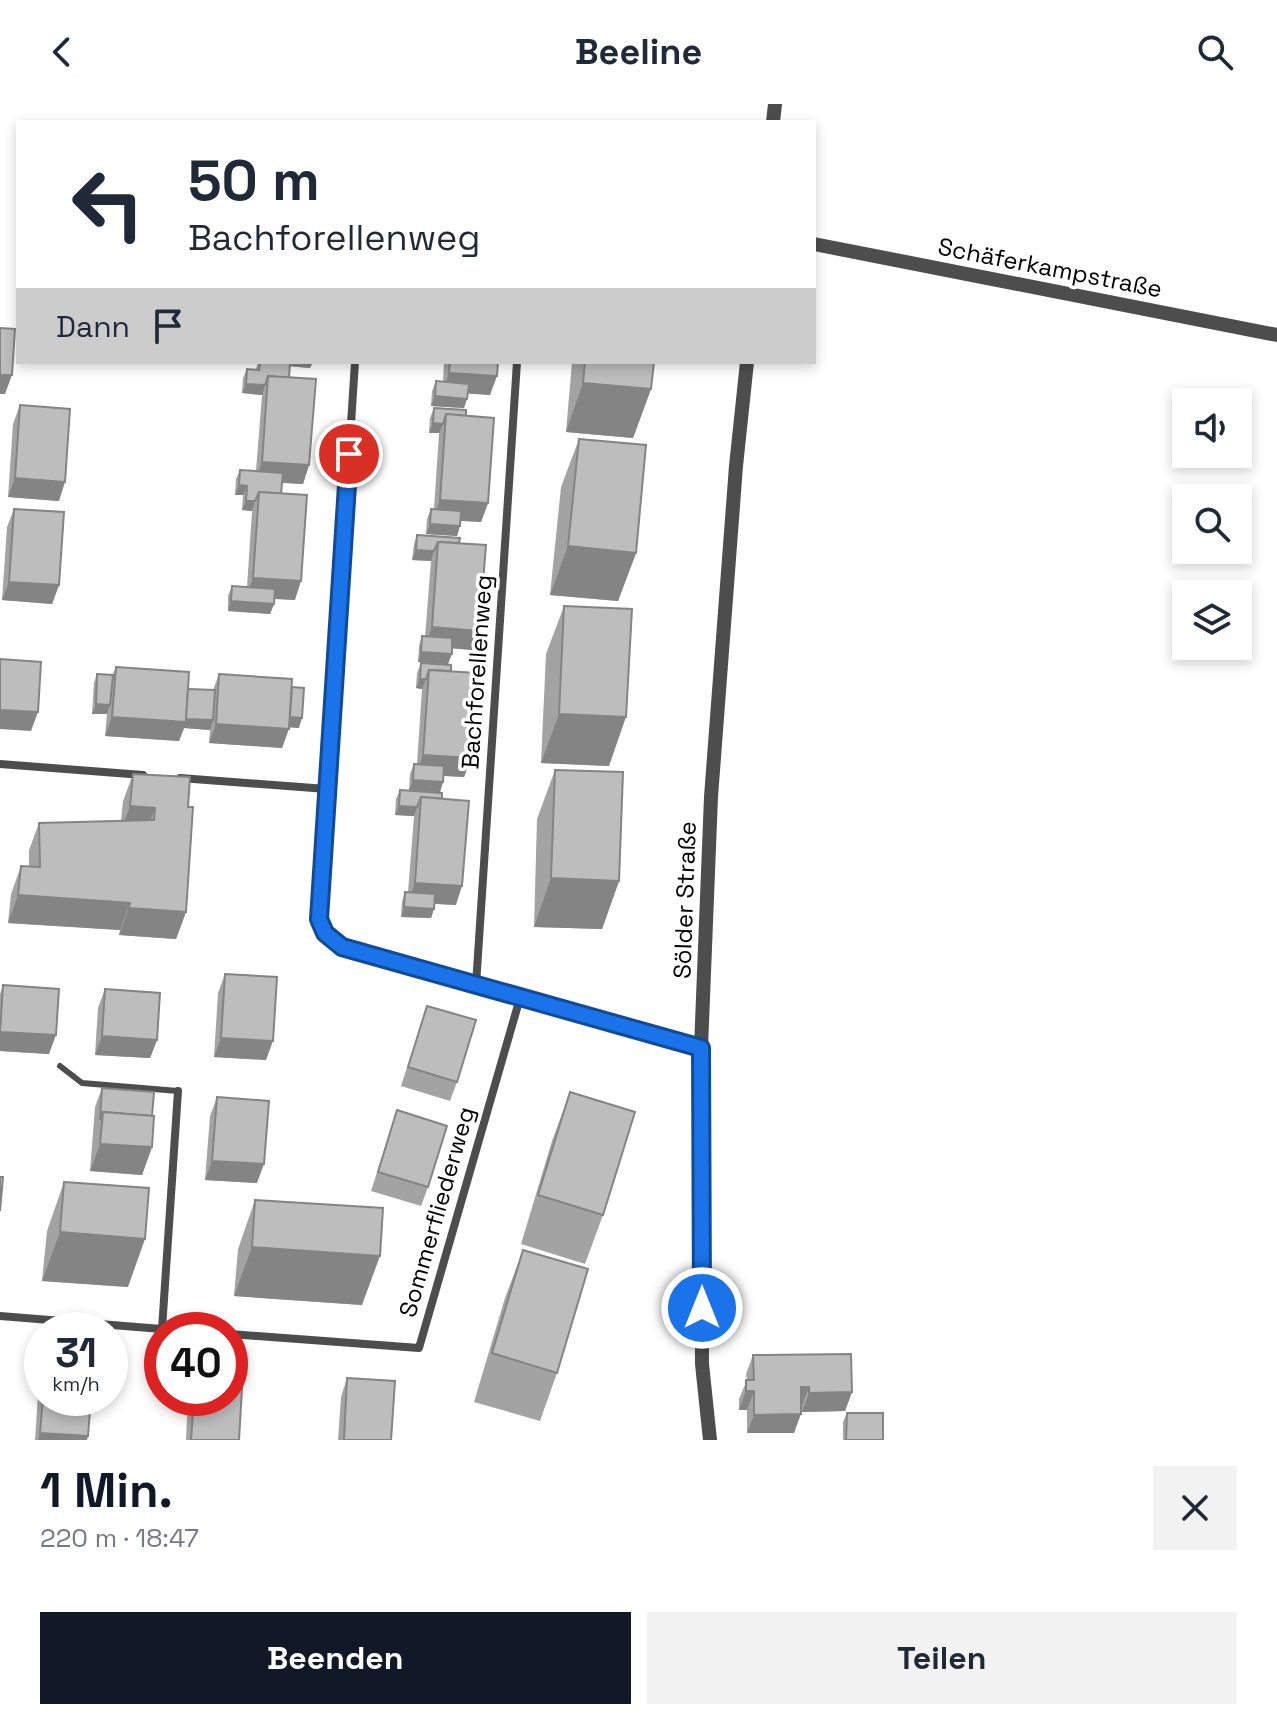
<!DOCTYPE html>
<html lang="de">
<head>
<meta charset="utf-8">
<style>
	body { margin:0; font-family:"Space Grotesk",sans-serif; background:#f2f2f3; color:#1f2937; height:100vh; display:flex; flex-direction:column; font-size:30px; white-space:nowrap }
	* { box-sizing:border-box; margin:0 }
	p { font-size:26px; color:#747a83 }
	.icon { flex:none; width:44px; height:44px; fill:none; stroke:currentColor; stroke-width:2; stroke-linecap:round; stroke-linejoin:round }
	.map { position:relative; height:1336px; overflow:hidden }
	.drawer { display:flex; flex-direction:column; background:#fff; flex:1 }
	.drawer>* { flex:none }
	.top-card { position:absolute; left:16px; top:16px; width:800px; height:244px; border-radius:0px; box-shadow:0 4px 12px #0003; background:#fff; color:#1f2937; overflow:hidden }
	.controls { position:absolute; left:1172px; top:284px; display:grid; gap:16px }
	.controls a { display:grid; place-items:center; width:80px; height:80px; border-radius:0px; background:#fff; box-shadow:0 4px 12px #0003; font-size:40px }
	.speed { position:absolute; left:24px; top:1208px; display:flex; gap:16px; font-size:40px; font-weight:700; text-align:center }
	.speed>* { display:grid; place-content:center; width:104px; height:104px; border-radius:50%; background:#fff; box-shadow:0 4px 12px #0003; line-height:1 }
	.speed small { font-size:20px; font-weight:400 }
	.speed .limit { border:12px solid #d22; background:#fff; color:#111 }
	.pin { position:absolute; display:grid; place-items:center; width:68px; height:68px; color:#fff; margin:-34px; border:4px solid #fff; border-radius:50%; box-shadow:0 2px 8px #0007 }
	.me { position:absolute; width:88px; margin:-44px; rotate:0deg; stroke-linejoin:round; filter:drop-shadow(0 0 6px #0008) }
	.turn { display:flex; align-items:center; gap:28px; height:168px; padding:0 40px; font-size:36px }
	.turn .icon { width:104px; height:104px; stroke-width:2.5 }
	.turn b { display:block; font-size:56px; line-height:68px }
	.then { display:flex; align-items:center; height:76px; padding:0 40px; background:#0003; gap:16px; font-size:30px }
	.round { display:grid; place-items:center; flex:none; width:84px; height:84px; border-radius:0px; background:#f2f2f3 }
	.overview { display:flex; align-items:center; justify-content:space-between; height:136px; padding:0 40px }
	h1 { font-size:48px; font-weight:800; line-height:60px; color:#111827 }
	.button { display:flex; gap:16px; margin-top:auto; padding:16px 40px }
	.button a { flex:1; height:92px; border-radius:0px; background:#111827; color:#fff; font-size:32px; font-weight:800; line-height:92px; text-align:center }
	.button a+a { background:#f2f2f3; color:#1f2937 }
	header { display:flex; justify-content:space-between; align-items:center; height:104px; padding:0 40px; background:#fff; font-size:36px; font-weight:800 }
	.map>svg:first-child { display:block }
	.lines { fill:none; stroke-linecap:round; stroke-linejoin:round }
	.service { stroke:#4d4d4d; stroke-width:6 }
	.minor { stroke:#4d4d4d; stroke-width:8 }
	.tertiary { stroke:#4d4d4d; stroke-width:14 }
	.wall { fill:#a3a3a3 }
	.shaded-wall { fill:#848484 }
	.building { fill:#bdbdbd; stroke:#848484; stroke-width:2 }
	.route-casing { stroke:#114b97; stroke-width:20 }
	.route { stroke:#1a73e8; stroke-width:14 }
	.labels { text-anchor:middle; stroke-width:7; stroke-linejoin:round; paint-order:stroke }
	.street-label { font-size:24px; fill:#000; stroke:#fff }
</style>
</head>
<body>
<header><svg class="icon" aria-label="back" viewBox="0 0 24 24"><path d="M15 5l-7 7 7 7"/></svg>Beeline<svg class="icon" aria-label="search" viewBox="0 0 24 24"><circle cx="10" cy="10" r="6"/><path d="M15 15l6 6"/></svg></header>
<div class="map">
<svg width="1277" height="1336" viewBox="0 0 1277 1336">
	<rect width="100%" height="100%" fill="#fff"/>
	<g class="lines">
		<polyline class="service" points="60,962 82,979 178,987"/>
		<g class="minor">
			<polyline points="355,258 319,815 325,829 342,843 701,944"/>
			<polyline points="0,660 143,671"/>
			<polyline points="180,674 327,685"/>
			<polyline points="476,881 517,258"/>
			<polyline points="0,1212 174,1226"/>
			<polyline points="162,1225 178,987"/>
			<polyline points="230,1230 419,1244 520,894"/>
		</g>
		<g class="tertiary">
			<polyline points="773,18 775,0"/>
			<polyline points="814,140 1277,231"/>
			<polyline points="710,1336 702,1260 701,944 711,693 736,362 747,258"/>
		</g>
	</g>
	<g class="wall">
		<polygon points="258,258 313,258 310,264 290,262 289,274 309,361 303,380 282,379 281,390 295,496 274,495 274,500 270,510 228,507 228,492 232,482 247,483 252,407 242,406 243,391 235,391 236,375 240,366 256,367 262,291 242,289 243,274 247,265 256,265"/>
		<polygon points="444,258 498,258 490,291 468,289 464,304 431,302 432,287 436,277 443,278"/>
		<polygon points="572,258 654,258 651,285 633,334 566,328"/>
		<polygon points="20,301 59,397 8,393 13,320"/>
		<polygon points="434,304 466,312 488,399 481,418 461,417 457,432 426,430 427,415 431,405 434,405 439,329 429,329 430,314"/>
		<polygon points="579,335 636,449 618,497 550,491 561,383"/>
		<polygon points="14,405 59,481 52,500 2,496 7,423"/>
		<polygon points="417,431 459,439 472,546 452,544 448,560 418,558 419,542 422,532 425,533 431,457 412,456 414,440"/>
		<polygon points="564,502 609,662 541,659 546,550"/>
		<polygon points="421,559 451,567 471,654 464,673 444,672 440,688 409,686 410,670 414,660 417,660 422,585 416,584 417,569"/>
		<polygon points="116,563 188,585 213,586 219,570 292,583 299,624 289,623 282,644 209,639 210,626 184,624 179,637 105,632 107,610 92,610 94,579 97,570 112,572"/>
		<polygon points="555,666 619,777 602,825 534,823 537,715"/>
		<polygon points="133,670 188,703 186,808 176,835 119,831 120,826 8,819 11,790 21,762 29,763 29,746 39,719 121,717 123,697"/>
		<polygon points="400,686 442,695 456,801 435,800 431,814 401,813 402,798 405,788 408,788 414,712 395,711 396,695"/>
		<polygon points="225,870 266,956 214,953 218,889"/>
		<polygon points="3,881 49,950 0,947 0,890"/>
		<polygon points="105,885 157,936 150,954 95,951 98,904"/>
		<polygon points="427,902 457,978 450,997 401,982"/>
		<polygon points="102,984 152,1012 152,1043 142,1071 90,1067 95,1003"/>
		<polygon points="570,988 603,1111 585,1160 521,1140 552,1037"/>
		<polygon points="217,993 257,1079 205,1076 210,1012"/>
		<polygon points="397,1006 428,1083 421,1102 371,1087"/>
		<polygon points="64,1078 128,1183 42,1177 47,1127"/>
		<polygon points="255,1096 362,1201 234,1192 238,1145"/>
		<polygon points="523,1146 557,1269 540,1317 474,1298 505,1194"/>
		<polygon points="753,1251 852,1288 845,1307 802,1308 802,1301 801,1301 794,1329 747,1329 747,1306 739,1306 739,1295 747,1276 746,1270"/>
		<polygon points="42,1266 42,1294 91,1294 87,1336 35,1336 39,1274"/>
		<polygon points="347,1274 391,1336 338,1336 341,1293"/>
		<polygon points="188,1294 230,1294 239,1336 186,1336"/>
		<polygon points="847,1309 883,1336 843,1336 843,1318"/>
	</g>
	<g class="shaded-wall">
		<polygon points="264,258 313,258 310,264 263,260"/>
		<polygon points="449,269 497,272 490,291 442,288"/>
		<polygon points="0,271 12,271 5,290 0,290"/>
		<polygon points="583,279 651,285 633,334 566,328"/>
		<polygon points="246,280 265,281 262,291 242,289"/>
		<polygon points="435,292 467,295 464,304 431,302"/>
		<polygon points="433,319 443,320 439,329 429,329"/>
		<polygon points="262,358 309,361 303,380 255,377"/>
		<polygon points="15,374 65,378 59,397 8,393"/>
		<polygon points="239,381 247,382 243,391 235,391"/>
		<polygon points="440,396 488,399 481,418 433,415"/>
		<polygon points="246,397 255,397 252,407 242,406"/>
		<polygon points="430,420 460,422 457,432 426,430"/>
		<polygon points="568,442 636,449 618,497 550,491"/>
		<polygon points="416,446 434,447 431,457 412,456"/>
		<polygon points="253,474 301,477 295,496 246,493"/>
		<polygon points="9,478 59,481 52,500 2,496"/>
		<polygon points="231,497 274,500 270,510 228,507"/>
		<polygon points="432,523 479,527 472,546 425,542"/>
		<polygon points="421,548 452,550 448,560 418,558"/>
		<polygon points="420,575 426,575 422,585 416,584"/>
		<polygon points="96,600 110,601 107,610 92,610"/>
		<polygon points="0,606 38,608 31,627 0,625"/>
		<polygon points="559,610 626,613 609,662 541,659"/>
		<polygon points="112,613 183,615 213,616 210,626 184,624 179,637 105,632"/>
		<polygon points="287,613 302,614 299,624 284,623"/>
		<polygon points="216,620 289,625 282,644 209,639"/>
		<polygon points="423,651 471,654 464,673 416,670"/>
		<polygon points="413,676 443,678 440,688 409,686"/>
		<polygon points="130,702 155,704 145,731 120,730"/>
		<polygon points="399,702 417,703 414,712 395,711"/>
		<polygon points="551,774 619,777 602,825 534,823"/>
		<polygon points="415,779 462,782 456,801 408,798"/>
		<polygon points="18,791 130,799 120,826 8,819"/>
		<polygon points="404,803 434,805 431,814 401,813"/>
		<polygon points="129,804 186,808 176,835 119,831"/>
		<polygon points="0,928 56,931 49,950 0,947"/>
		<polygon points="102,932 157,936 150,954 95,951"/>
		<polygon points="221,934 273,937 266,956 214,953"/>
		<polygon points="100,1040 152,1043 142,1071 90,1067"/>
		<polygon points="212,1057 264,1060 257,1079 205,1076"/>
		<polygon points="60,1128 145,1135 128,1183 42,1177"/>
		<polygon points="252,1143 380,1152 362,1201 234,1192"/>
		<polygon points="801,1283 809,1283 802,1301 794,1301"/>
		<polygon points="746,1287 754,1287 747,1306 739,1306"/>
		<polygon points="852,1288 845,1307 802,1308 809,1289"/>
		<polygon points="801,1310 794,1329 747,1329 754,1311"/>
		<polygon points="40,1329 88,1332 87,1336 38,1336"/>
	</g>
	<g class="building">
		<polygon points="0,224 15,225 12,271 0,271"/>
		<polygon points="260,258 290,258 289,274 268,272 265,281 246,280 247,265 259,266"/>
		<polygon points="450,258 498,258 497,272 449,269"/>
		<polygon points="585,258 654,258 651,285 583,279"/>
		<polygon points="268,272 316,275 309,361 262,358"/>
		<polygon points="436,277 469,280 467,295 435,292"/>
		<polygon points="20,301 70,305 65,378 15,374"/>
		<polygon points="434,304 466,306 466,312 446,310 443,320 433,319"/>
		<polygon points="446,310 494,314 488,399 440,396"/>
		<polygon points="579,335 646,341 636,449 568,442"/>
		<polygon points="240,366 283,369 281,390 259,388 255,397 246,397 247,382 239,381"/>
		<polygon points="259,388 307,391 301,477 253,474"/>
		<polygon points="14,405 64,408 59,481 9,478"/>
		<polygon points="431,405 461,407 460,422 430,420"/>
		<polygon points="417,431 460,434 459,439 438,438 434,447 416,446"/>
		<polygon points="438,438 486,441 479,527 432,523"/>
		<polygon points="232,482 275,485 274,500 231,497"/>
		<polygon points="564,502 632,505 626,613 559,610"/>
		<polygon points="422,532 452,534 452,550 421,548"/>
		<polygon points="0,555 41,558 38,608 0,606"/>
		<polygon points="421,559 451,561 451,567 429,566 426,575 420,575"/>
		<polygon points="116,563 189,568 186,618 112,613"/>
		<polygon points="429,566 477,569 471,654 423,651"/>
		<polygon points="97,570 113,571 110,601 96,600"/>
		<polygon points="219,570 292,575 289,625 216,620"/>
		<polygon points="292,583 304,584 302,614 290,613"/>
		<polygon points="188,585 215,586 213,616 186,615"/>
		<polygon points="414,660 444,662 443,678 413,676"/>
		<polygon points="555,666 623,668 619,777 551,774"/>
		<polygon points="133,670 190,673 188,703 193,703 186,808 129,804 130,799 18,791 21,762 40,763 39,719 154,716 155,704 130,702"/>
		<polygon points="400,686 442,689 442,695 421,693 417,703 399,702"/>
		<polygon points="421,693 469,697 462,782 415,779"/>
		<polygon points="405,788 435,790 434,805 404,803"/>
		<polygon points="225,870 277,873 273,937 221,934"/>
		<polygon points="3,881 59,885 56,931 0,928"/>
		<polygon points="105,885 160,889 157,936 102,932"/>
		<polygon points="427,902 476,916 457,978 408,963"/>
		<polygon points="102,984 154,988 152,1012 103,1008 100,1016"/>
		<polygon points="570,988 635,1008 603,1111 538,1091"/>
		<polygon points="217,993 269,997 264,1060 212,1057"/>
		<polygon points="397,1006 447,1022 428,1083 378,1068"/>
		<polygon points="103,1008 154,1012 152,1043 100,1040"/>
		<polygon points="0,1073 3,1073 0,1107"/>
		<polygon points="64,1078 149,1084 145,1135 60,1128"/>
		<polygon points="255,1096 383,1104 380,1152 252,1143"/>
		<polygon points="523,1146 588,1165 557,1269 492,1249"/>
		<polygon points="851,1250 852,1288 809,1289 809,1283 801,1283 801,1310 754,1311 754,1287 746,1287 746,1276 754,1276 753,1251"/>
		<polygon points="230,1266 243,1267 239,1336 191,1336 194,1294 230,1294"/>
		<polygon points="347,1274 395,1277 391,1336 344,1336"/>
		<polygon points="43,1294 91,1294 88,1332 40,1329"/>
		<polygon points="847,1309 883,1309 883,1336 846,1336"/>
	</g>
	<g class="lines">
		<defs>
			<polyline id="route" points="349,350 319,815 325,829 342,843 701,944 702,1204"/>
		</defs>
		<use href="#route" class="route-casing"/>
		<use href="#route" class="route"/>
	</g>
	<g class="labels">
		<g class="street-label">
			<text transform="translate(1050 164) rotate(11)" y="8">Schäferkampstraße</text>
			<text transform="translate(477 568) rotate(-86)" y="8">Bachforellenweg</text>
			<text transform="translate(685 796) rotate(-88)" y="8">Sölder Straße</text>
			<text transform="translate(437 1108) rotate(-74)" y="8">Sommerfliederweg</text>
		</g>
	</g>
</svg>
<div class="controls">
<a><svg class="icon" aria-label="sound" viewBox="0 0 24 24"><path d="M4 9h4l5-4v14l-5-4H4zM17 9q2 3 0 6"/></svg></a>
<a><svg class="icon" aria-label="search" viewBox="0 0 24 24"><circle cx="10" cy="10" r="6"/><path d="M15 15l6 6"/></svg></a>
<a><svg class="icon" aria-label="layers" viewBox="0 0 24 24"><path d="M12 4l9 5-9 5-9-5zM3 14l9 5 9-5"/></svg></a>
</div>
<div class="speed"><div>31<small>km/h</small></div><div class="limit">40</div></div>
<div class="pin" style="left:349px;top:350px;background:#d93025"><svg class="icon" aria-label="arrive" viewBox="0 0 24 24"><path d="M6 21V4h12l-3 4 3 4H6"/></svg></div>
<svg class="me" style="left:702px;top:1204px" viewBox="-20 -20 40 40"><circle r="17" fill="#1a73e8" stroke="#fff" stroke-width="3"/><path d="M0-11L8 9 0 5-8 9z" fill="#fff"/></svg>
<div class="top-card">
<div class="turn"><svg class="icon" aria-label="left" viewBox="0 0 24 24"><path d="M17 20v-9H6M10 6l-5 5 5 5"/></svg><div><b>50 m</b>Bachforellenweg</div></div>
<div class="then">Dann<svg class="icon" aria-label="arrive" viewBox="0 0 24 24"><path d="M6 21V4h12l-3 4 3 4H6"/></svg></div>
</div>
</div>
<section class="drawer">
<div class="overview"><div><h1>1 Min.</h1><p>220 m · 18:47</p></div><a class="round"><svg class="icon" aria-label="close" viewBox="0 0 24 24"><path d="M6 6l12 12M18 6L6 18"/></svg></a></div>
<div class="button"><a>Beenden</a><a>Teilen</a></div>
</section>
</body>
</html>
